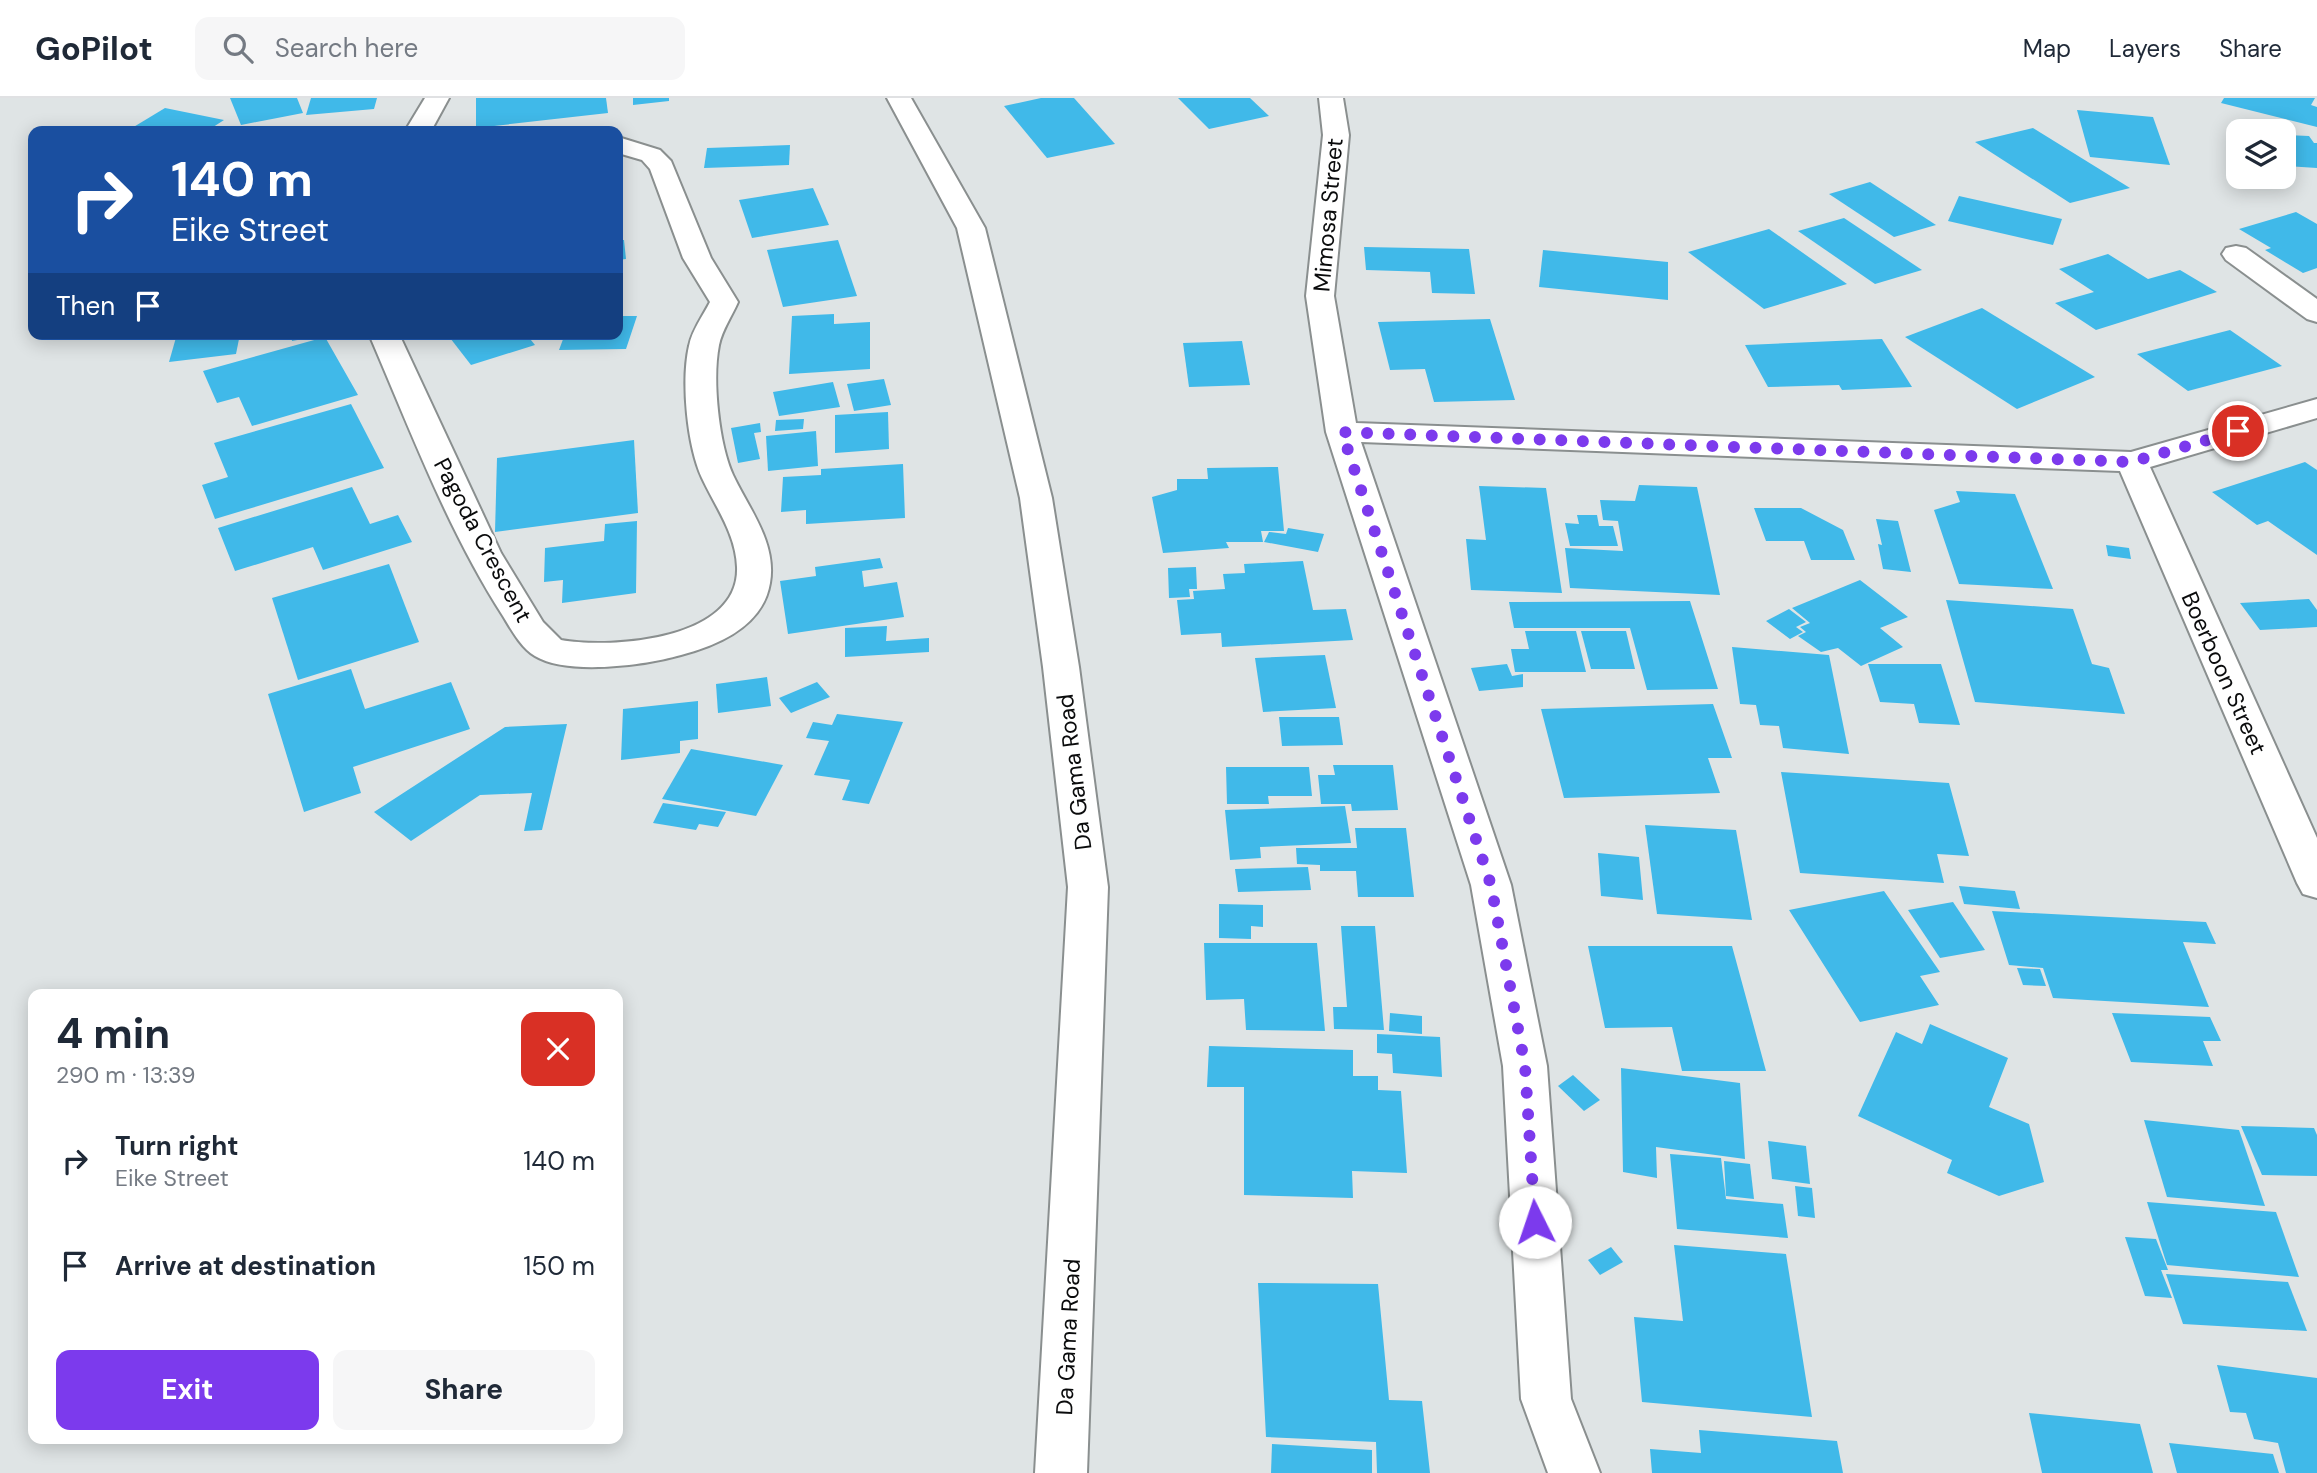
<!DOCTYPE html>
<html lang="en">
<head>
<meta charset="utf-8">
<style>
	body { margin:0; font-family:"DM Sans",sans-serif; background:#f6f6f7; color:#1f2937; height:100vh; display:flex; flex-direction:column; font-size:26px; white-space:nowrap }
	* { box-sizing:border-box; margin:0 }
	p { font-size:23px; color:#747a83 }
	.icon { flex:none; width:38px; height:38px; fill:none; stroke:currentColor; stroke-width:2; stroke-linecap:round; stroke-linejoin:round }
	.map { position:relative; flex:1; overflow:hidden }
	.side { position:absolute; left:28px; top:891px; width:595px; height:455px; display:flex; flex-direction:column; background:#fff; border-radius:14px; box-shadow:0 4px 18px #0003 }
	.side>* { flex:none }
	.hud { position:absolute; left:28px; top:28px; width:595px; height:214px; border-radius:14px; box-shadow:0 4px 18px #0003; background:#1a4fa0; color:#fff; overflow:hidden }
	.tools { position:absolute; left:2226px; top:21px; display:grid; gap:14px }
	.tools a { display:grid; place-items:center; width:70px; height:70px; border-radius:14px; background:#fff; box-shadow:0 4px 18px #0003; font-size:35px }
	.pin { position:absolute; display:grid; place-items:center; width:60px; height:60px; color:#fff; margin:-30px; border:4px solid #fff; border-radius:50%; box-shadow:0 2px 7px #0007 }
	.me { position:absolute; width:77px; margin:-38px; rotate:356deg; stroke-linejoin:round; filter:drop-shadow(0 0 5px #0008) }
	.turn { display:flex; align-items:center; gap:24px; height:147px; padding:0 28px; font-size:32px }
	.turn .icon { width:91px; height:91px; stroke-width:2.5 }
	.turn b { display:block; font-size:49px; line-height:60px }
	.then { display:flex; align-items:center; height:66px; padding:0 28px; background:#0003; gap:14px; font-size:26px }
	.round { display:grid; place-items:center; flex:none; width:74px; height:74px; border-radius:14px; background:#f6f6f7 }
	.headline { display:flex; align-items:center; justify-content:space-between; height:119px; padding:0 28px }
	h1 { font-size:42px; font-weight:700; line-height:52px }
	.action { display:flex; gap:14px; margin-top:auto; padding:14px 28px }
	.action a { flex:1; height:80px; border-radius:14px; background:#7c3aed; color:#fff; font-size:28px; font-weight:700; line-height:80px; text-align:center }
	.action a+a { background:#f6f6f7; color:#1f2937 }
	ul { padding:0; list-style:none }
	li { display:flex; align-items:center; gap:21px; height:105px; padding:0 28px }
	li div { flex:1 }
	li b { display:block; font-size:26px }
	li em { font-style:normal }
	header { display:flex; align-items:center; gap:42px; box-sizing:border-box; height:98px; padding:0 35px; background:#fff; border-bottom:2px solid #e0e1e3 }
	header strong { font-size:33px }
	nav { display:flex; gap:38px; margin-inline-start:auto; font-size:24px }
	.search { width:490px; height:63px; background:#f6f6f7; display:flex; align-items:center; gap:18px; box-sizing:border-box; padding:0 24px; border-radius:14px; color:#747a83; font-size:26px }
	.map>svg:first-child { display:block }
	.building { fill:#40b9e9 }
	.lines { fill:none; stroke-linecap:round; stroke-linejoin:round }
	.minor-casing { stroke:#8a8f8f; stroke-width:4 }
	.tertiary-casing { stroke:#8a8f8f; stroke-width:4 }
	.minor { fill:#fff; fill-rule:evenodd }
	.tertiary { fill:#fff; fill-rule:evenodd }
	.route { stroke:#7c3aed; stroke-width:12; stroke-dasharray:0 21.6 }
	.labels { text-anchor:middle; stroke-width:7; stroke-linejoin:round; paint-order:stroke }
	.street-label { font-size:23px; fill:#0a0b0c; stroke:#fff }
</style>
</head>
<body>
<header>
<strong>GoPilot</strong>
<div class="search"><svg class="icon" aria-label="search" viewBox="0 0 24 24"><circle cx="10" cy="10" r="6"/><path d="M15 15l6 6"/></svg>Search here</div>
<nav><a>Map</a><a>Layers</a><a>Share</a></nav>
</header>
<div class="map">
<svg width="2317" height="1375" viewBox="0 0 2317 1375">
	<rect width="100%" height="100%" fill="#dfe4e5"/>
	<g class="building">
		<polygon points="230,0 297,0 303,15 241,27"/>
		<polygon points="311,0 377,0 374,11 306,17"/>
		<polygon points="476,0 606,0 608,15 476,30"/>
		<polygon points="633,0 669,0 669,3 633,7"/>
		<polygon points="1041,0 1074,0 1115,46 1047,60 1004,8"/>
		<polygon points="1178,0 1250,0 1269,18 1209,31"/>
		<polygon points="2224,0 2315,0 2311,7 2317,9 2317,29 2221,5"/>
		<polygon points="165,10 224,22 207,33 127,33"/>
		<polygon points="2077,12 2153,19 2170,67 2090,59"/>
		<polygon points="2033,30 2130,90 2070,105 1975,44"/>
		<polygon points="2285,37 2309,38 2314,45 2317,45 2317,70 2284,68 2284,42 2289,42"/>
		<polygon points="790,47 789,67 704,70 707,50"/>
		<polygon points="1870,84 1936,127 1894,139 1829,96"/>
		<polygon points="813,90 829,127 752,140 739,102"/>
		<polygon points="1959,98 2062,121 2053,147 1948,123"/>
		<polygon points="2296,114 2317,126 2317,170 2303,175 2265,152 2271,150 2239,131"/>
		<polygon points="1844,120 1922,172 1875,186 1798,133"/>
		<polygon points="1769,131 1847,186 1764,211 1688,154"/>
		<polygon points="618,142 624,142 626,161 618,162"/>
		<polygon points="838,142 857,198 783,209 767,152"/>
		<polygon points="1364,149 1469,151 1475,196 1432,195 1430,174 1366,172"/>
		<polygon points="1543,152 1668,164 1668,202 1539,189"/>
		<polygon points="2108,156 2148,181 2180,172 2217,194 2096,232 2055,205 2094,194 2059,171"/>
		<polygon points="1982,210 2095,279 2017,311 1905,239"/>
		<polygon points="834,216 834,226 870,224 870,271 789,276 792,218"/>
		<polygon points="618,218 637,218 626,251 559,252 565,236 618,236"/>
		<polygon points="1490,221 1515,302 1434,304 1425,271 1390,272 1378,224"/>
		<polygon points="2230,232 2282,268 2188,293 2137,256"/>
		<polygon points="177,236 240,236 236,256 169,264"/>
		<polygon points="291,236 320,236 320,238 292,243"/>
		<polygon points="447,236 526,236 535,247 471,267"/>
		<polygon points="325,239 358,297 252,328 239,299 217,305 203,273"/>
		<polygon points="1882,241 1912,289 1842,292 1839,287 1768,289 1745,247"/>
		<polygon points="1242,243 1250,287 1189,289 1183,245"/>
		<polygon points="884,281 891,307 854,313 847,286"/>
		<polygon points="833,284 840,309 779,318 773,294"/>
		<polygon points="351,306 384,370 215,421 202,387 228,379 214,345"/>
		<polygon points="888,314 889,351 835,355 835,317"/>
		<polygon points="804,321 803,331 775,333 776,322"/>
		<polygon points="760,325 761,334 754,335 760,361 738,365 731,330"/>
		<polygon points="816,333 818,368 768,373 766,338"/>
		<polygon points="634,342 638,415 495,434 497,360"/>
		<polygon points="2305,364 2317,372 2317,457 2268,423 2257,427 2212,394"/>
		<polygon points="903,366 905,420 806,426 806,412 781,414 783,379 821,377 821,371"/>
		<polygon points="1278,369 1284,433 1261,433 1263,444 1226,444 1229,450 1163,455 1152,399 1177,392 1177,381 1208,381 1207,370"/>
		<polygon points="1639,387 1697,389 1720,497 1570,490 1565,450 1623,453 1618,423 1603,422 1600,402 1635,403"/>
		<polygon points="1479,388 1546,390 1562,495 1471,492 1466,441 1486,442"/>
		<polygon points="352,389 370,426 398,417 412,444 323,472 313,449 235,473 218,430"/>
		<polygon points="1956,393 2015,396 2053,491 1959,486 1934,412 1960,404"/>
		<polygon points="1754,410 1801,410 1843,432 1855,462 1811,462 1804,443 1766,443"/>
		<polygon points="1577,417 1597,417 1599,428 1613,428 1618,448 1570,448 1565,425 1579,426"/>
		<polygon points="1876,421 1898,423 1911,474 1883,471 1878,446 1882,447"/>
		<polygon points="637,423 636,495 562,505 563,482 544,484 545,450 604,443 605,426"/>
		<polygon points="1288,430 1324,436 1318,454 1264,444 1269,434 1286,436"/>
		<polygon points="2106,447 2129,450 2131,461 2108,458"/>
		<polygon points="880,460 883,470 862,473 864,489 897,484 904,519 788,536 780,483 816,478 815,469"/>
		<polygon points="1303,463 1313,512 1346,511 1353,542 1222,549 1221,535 1181,537 1177,502 1194,501 1193,493 1225,491 1223,476 1245,475 1244,466"/>
		<polygon points="389,466 419,544 298,582 272,500"/>
		<polygon points="1196,469 1197,491 1189,491 1190,499 1169,500 1168,470"/>
		<polygon points="1860,482 1908,519 1880,530 1903,549 1861,568 1838,550 1821,554 1798,538 1806,534 1800,529 1810,525 1792,510"/>
		<polygon points="2309,501 2317,512 2317,529 2260,532 2240,505"/>
		<polygon points="1946,502 2073,511 2092,566 2109,570 2125,616 1975,604"/>
		<polygon points="1690,503 1718,591 1647,592 1630,530 1514,530 1509,504"/>
		<polygon points="1789,511 1806,524 1796,529 1803,534 1790,541 1766,523"/>
		<polygon points="887,528 886,543 929,540 929,554 845,559 845,530"/>
		<polygon points="1525,533 1576,533 1586,574 1515,574 1511,551 1529,551"/>
		<polygon points="1581,533 1626,533 1635,571 1591,571"/>
		<polygon points="1732,549 1829,557 1849,656 1783,650 1779,628 1760,627 1756,607 1740,606"/>
		<polygon points="1325,557 1336,610 1263,614 1255,560"/>
		<polygon points="1507,566 1512,578 1523,576 1523,589 1479,593 1471,570"/>
		<polygon points="1868,566 1941,566 1960,627 1919,625 1914,606 1880,604"/>
		<polygon points="351,571 365,611 451,584 470,631 353,669 361,695 304,714 268,596"/>
		<polygon points="767,579 771,608 718,615 716,586"/>
		<polygon points="817,584 830,599 791,615 779,600"/>
		<polygon points="698,603 698,641 680,643 680,655 621,662 623,611"/>
		<polygon points="1713,606 1732,660 1708,660 1720,695 1564,700 1541,611"/>
		<polygon points="837,616 903,624 869,706 842,702 850,682 814,677 829,643 806,640 813,624 832,627"/>
		<polygon points="1279,619 1339,619 1343,647 1282,648"/>
		<polygon points="567,626 542,732 524,733 532,695 480,697 411,743 374,714 505,629"/>
		<polygon points="691,651 783,667 756,718 662,701"/>
		<polygon points="1333,667 1393,667 1398,712 1352,713 1351,706 1321,706 1318,677 1335,677"/>
		<polygon points="1226,669 1309,669 1312,698 1268,698 1269,706 1227,706"/>
		<polygon points="1781,674 1949,685 1969,758 1937,756 1944,785 1800,775"/>
		<polygon points="663,705 726,714 718,729 699,726 696,732 653,725"/>
		<polygon points="1345,708 1351,745 1260,749 1261,760 1230,762 1225,712"/>
		<polygon points="1645,727 1736,732 1752,822 1657,816"/>
		<polygon points="1355,730 1406,730 1414,799 1358,799 1356,773 1320,773 1320,767 1297,766 1296,750 1357,750"/>
		<polygon points="1598,755 1639,759 1643,802 1601,798"/>
		<polygon points="1308,769 1311,792 1238,794 1235,771"/>
		<polygon points="1959,788 2015,793 2020,811 1964,806"/>
		<polygon points="1884,793 1940,874 1920,878 1939,907 1860,924 1789,812"/>
		<polygon points="1953,804 1985,852 1940,860 1908,812"/>
		<polygon points="1219,806 1263,807 1263,829 1251,828 1251,841 1219,840"/>
		<polygon points="1992,813 2206,824 2216,846 2183,844 2209,909 2053,900 2043,870 2009,867"/>
		<polygon points="1341,828 1375,828 1384,932 1334,931 1333,909 1347,909"/>
		<polygon points="1204,845 1317,845 1325,933 1246,932 1244,901 1206,902"/>
		<polygon points="1588,848 1732,848 1766,973 1682,973 1672,929 1605,930"/>
		<polygon points="2017,870 2040,871 2046,888 2023,887"/>
		<polygon points="1390,915 1422,918 1422,936 1389,933"/>
		<polygon points="2112,915 2210,919 2221,943 2203,943 2213,968 2131,964"/>
		<polygon points="1930,926 2008,960 1989,1009 2029,1026 2044,1084 1999,1098 1947,1075 1952,1062 1858,1018 1896,934 1922,946"/>
		<polygon points="1377,936 1440,939 1442,979 1393,975 1392,956 1377,955"/>
		<polygon points="1209,948 1353,952 1353,978 1378,978 1378,992 1401,993 1407,1075 1352,1073 1353,1100 1244,1097 1244,989 1207,989"/>
		<polygon points="1621,970 1740,985 1745,1061 1656,1049 1657,1080 1623,1074"/>
		<polygon points="1573,977 1600,1002 1584,1013 1558,988"/>
		<polygon points="2144,1022 2239,1032 2265,1108 2167,1099"/>
		<polygon points="2241,1028 2314,1030 2317,1037 2317,1078 2262,1077"/>
		<polygon points="1768,1043 1806,1048 1810,1086 1772,1081"/>
		<polygon points="1670,1056 1721,1060 1726,1101 1783,1106 1788,1140 1677,1131"/>
		<polygon points="1724,1063 1750,1066 1754,1101 1726,1098"/>
		<polygon points="1795,1088 1812,1090 1815,1120 1798,1118"/>
		<polygon points="2147,1104 2276,1114 2299,1179 2167,1167"/>
		<polygon points="2125,1139 2156,1141 2168,1172 2161,1172 2172,1200 2145,1198"/>
		<polygon points="1674,1147 1786,1156 1812,1319 1642,1304 1634,1219 1683,1223"/>
		<polygon points="1611,1149 1623,1164 1600,1177 1588,1162"/>
		<polygon points="2166,1176 2288,1184 2307,1233 2183,1226"/>
		<polygon points="1258,1185 1378,1186 1389,1302 1422,1303 1430,1375 1377,1375 1376,1344 1266,1339"/>
		<polygon points="2217,1267 2317,1280 2317,1375 2286,1375 2278,1345 2254,1341 2246,1315 2230,1314"/>
		<polygon points="2029,1315 2140,1326 2153,1375 2042,1375"/>
		<polygon points="1699,1332 1837,1343 1843,1375 1652,1375 1650,1351 1701,1355"/>
		<polygon points="2169,1345 2273,1356 2279,1375 2177,1375"/>
		<polygon points="1272,1346 1372,1352 1372,1375 1271,1375"/>
	</g>
	<g class="lines">
		<defs>
			<g id="minor">
				<polygon points="425,0 449,0 431,33 405,33"/>
				<polygon points="1319,0 1343,0 1349,37 1334,198 1356,325 2131,354 2317,301 2317,320 2150,369 2317,740 2317,800 2303,796 2297,785 2120,373 1361,344 1511,787 1547,968 1571,1301 1600,1375 1548,1375 1521,1301 1503,968 1471,787 1326,334 1306,198 1323,37"/>
				<path d="M 618,39 L 660,52 L 671,63 L 711,160 L 738,204 C 732,218 722,232 719,247 C 712,282 719,346 733,377 C 749,411 777,445 770,485 C 763,528 719,547 681,557 C 646,567 568,578 535,558 C 521,550 511,531 503,518 C 447,431 410,331 369,236 L 399,236 L 501,455 L 543,524 L 561,542 C 613,551 740,542 737,469 C 736,436 715,408 702,380 C 687,347 681,283 689,248 C 692,232 703,218 710,204 L 683,160 L 650,71 L 642,62 L 618,55 Z"/>
				<polygon points="2236,148 2246,150 2317,201 2317,224 2307,221 2226,162 2222,156 2226,150"/>
			</g>
			<polygon id="tertiary" points="887,0 911,0 985,130 1052,400 1079,569 1108,789 1087,1375 1035,1375 1068,789 1043,569 1020,400 957,130"/>
		</defs>
		<use href="#minor" class="minor-casing"/>
		<use href="#tertiary" class="tertiary-casing"/>
		<use href="#minor" class="minor"/>
		<use href="#tertiary" class="tertiary"/>
	</g>
	<g class="lines">
		<polyline class="route" points="1535,1124 1525,968 1491,787 1342,334 2132,364 2238,333"/>
	</g>
	<g class="labels">
		<g class="street-label">
			<text transform="translate(1328 117) rotate(-85)" y="8">Mimosa Street</text>
			<text transform="translate(483 442) rotate(62)" y="8">Pagoda Crescent</text>
			<text transform="translate(2224 575) rotate(66)" y="8">Boerboon Street</text>
			<text transform="translate(1074 674) rotate(-97)" y="8">Da Gama Road</text>
			<text transform="translate(1068 1239) rotate(-87)" y="8">Da Gama Road</text>
		</g>
	</g>
</svg>
<div class="tools">
<a><svg class="icon" aria-label="layers" viewBox="0 0 24 24"><path d="M12 4l9 5-9 5-9-5zM3 14l9 5 9-5"/></svg></a>
</div>
<div class="pin" style="left:2238px;top:333px;background:#d93025"><svg class="icon" aria-label="arrive" viewBox="0 0 24 24"><path d="M6 21V4h12l-3 4 3 4H6"/></svg></div>
<svg class="me" style="left:1535px;top:1124px" viewBox="-20 -20 40 40"><circle r="19" fill="#fff"/><path d="M0-13L10 11 0 6-10 11z" fill="#7c3aed"/></svg>
<div class="hud">
<div class="turn"><svg class="icon" aria-label="right" viewBox="0 0 24 24"><path d="M7 20v-9h11M14 6l5 5-5 5"/></svg><div><b>140 m</b>Eike Street</div></div>
<div class="then">Then<svg class="icon" aria-label="arrive" viewBox="0 0 24 24"><path d="M6 21V4h12l-3 4 3 4H6"/></svg></div>
</div>
<section class="side">
<div class="headline"><div><h1>4 min</h1><p>290 m · 13:39</p></div><a class="round" style="background:#d93025;color:#fff"><svg class="icon" aria-label="close" viewBox="0 0 24 24"><path d="M6 6l12 12M18 6L6 18"/></svg></a></div>
<ul>
<li><svg class="icon" aria-label="right" viewBox="0 0 24 24"><path d="M7 20v-9h11M14 6l5 5-5 5"/></svg><div><b>Turn right</b><p>Eike Street</p></div><em>140 m</em></li>
<li><svg class="icon" aria-label="arrive" viewBox="0 0 24 24"><path d="M6 21V4h12l-3 4 3 4H6"/></svg><div><b>Arrive at destination</b></div><em>150 m</em></li>
</ul>
<div class="action"><a>Exit</a><a>Share</a></div>
</section>
</div>
</body>
</html>
